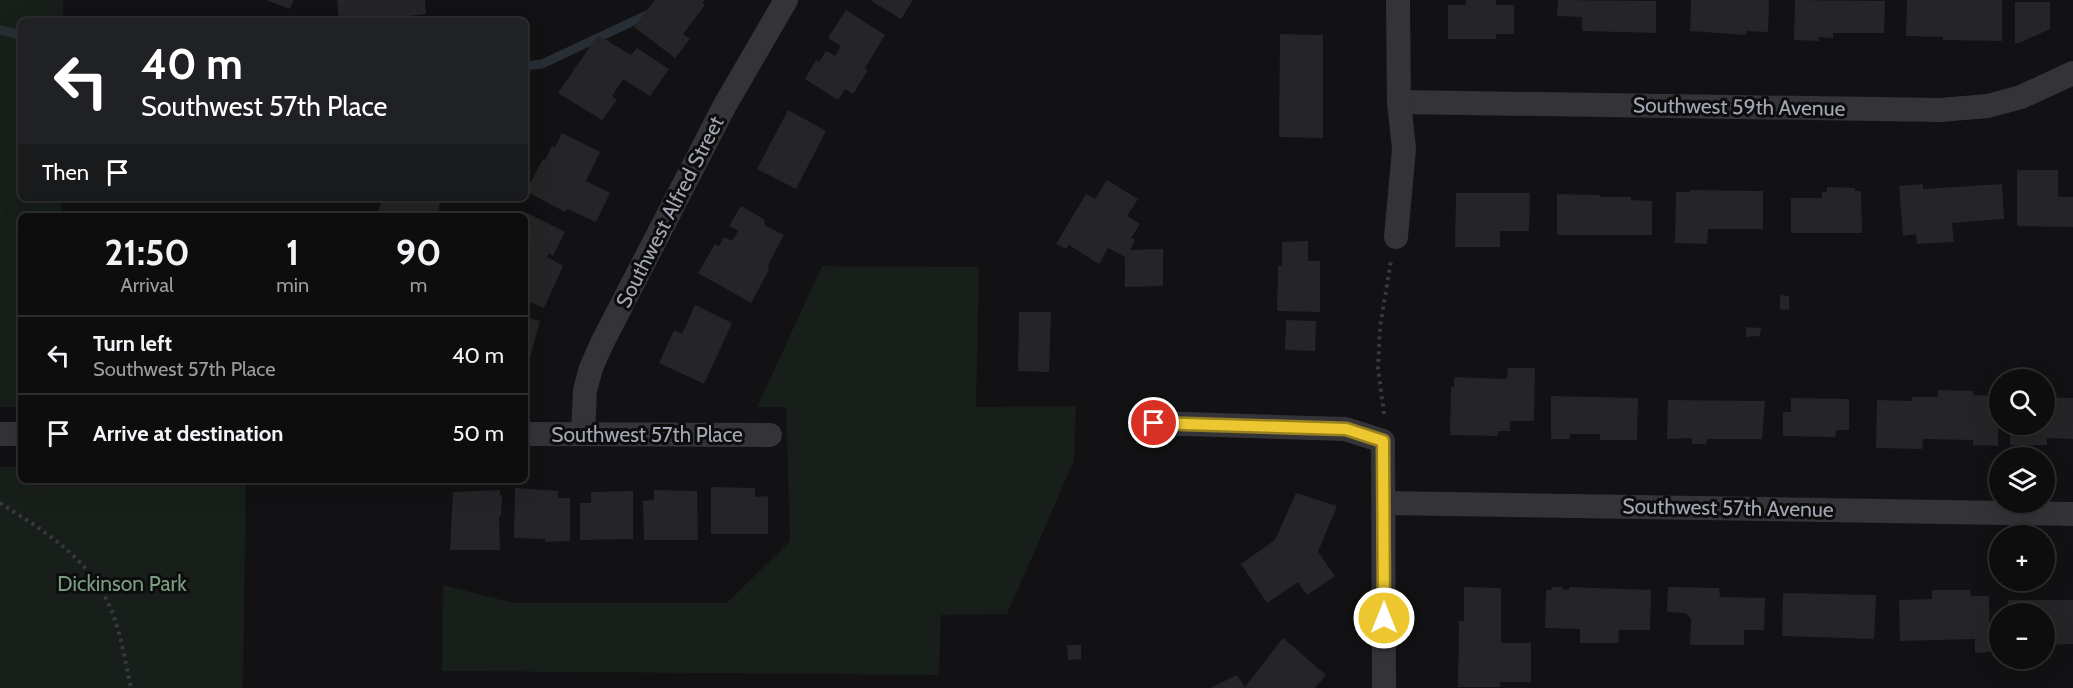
<!DOCTYPE html>
<html lang="en">
<head>
<meta charset="utf-8">
<style>
	body { margin:0; font-family:Cabin,sans-serif; background:#171617; color:#f1f3f6; height:100vh; display:flex; flex-direction:column; font-size:22px; white-space:nowrap }
	* { box-sizing:border-box; margin:0 }
	p { font-size:20px; color:#9b9c9e }
	.icon { flex:none; width:33px; height:33px; fill:none; stroke:currentColor; stroke-width:2; stroke-linecap:round; stroke-linejoin:round }
	.map { position:relative; flex:1; overflow:hidden }
	.side { position:absolute; left:18px; top:213px; width:510px; height:270px; display:flex; flex-direction:column; background:#0e0d0e; border-radius:9px; box-shadow:0 6px 24px #0002,0 0 0 2px #2e2d2e }
	.side>* { flex:none }
	.banner { position:absolute; left:18px; top:18px; width:510px; height:183px; border-radius:9px; box-shadow:0 6px 24px #0002,0 0 0 2px #2e2d2e; background:#202124; color:#fff; overflow:hidden }
	.tools { position:absolute; left:1989px; top:369px; display:grid; gap:12px }
	.tools a { display:grid; place-items:center; width:66px; height:66px; border-radius:50%; background:#0e0d0e; box-shadow:0 6px 24px #0002,0 0 0 2px #2e2d2e; font-size:30px }
	.pin { position:absolute; display:grid; place-items:center; width:51px; height:51px; color:#fff; margin:-26px; border:3px solid #fff; border-radius:50%; box-shadow:0 2px 6px #0007 }
	.me { position:absolute; width:66px; margin:-33px; rotate:0deg; stroke-linejoin:round; filter:drop-shadow(0 0 4px #0008) }
	.turn { display:flex; align-items:center; gap:21px; height:126px; padding:0 24px; font-size:27px }
	.turn .icon { width:78px; height:78px; stroke-width:2.5 }
	.turn b { display:block; font-size:42px; line-height:51px }
	.then { display:flex; align-items:center; height:57px; padding:0 24px; background:#0003; gap:12px; font-size:22px }
	.eta { display:flex; justify-content:space-evenly; align-items:center; height:102px; text-align:center }
	.eta b { font-size:36px; font-weight:700; line-height:42px }
	ul { padding:0; list-style:none }
	li { display:flex; align-items:center; gap:18px; height:78px; padding:0 24px; border-top:2px solid #2e2d2e }
	li div { flex:1 }
	li b { display:block; font-size:22px }
	li em { font-style:normal }
	.map>svg:first-child { display:block }
	.green { fill:#181e1a }
	.lines { fill:none; stroke-linecap:round; stroke-linejoin:round }
	.stream { stroke:#282e36; stroke-width:9 }
	.building { fill:#252427 }
	.path { stroke:#393a3f; stroke-width:4; stroke-dasharray:3 4.5; stroke-linecap:butt }
	.minor { stroke:#333338; stroke-width:24 }
	.route-casing { stroke:#99811f; stroke-width:15 }
	.route { stroke:#ecc730; stroke-width:10 }
	.labels { text-anchor:middle; stroke-width:6; stroke-linejoin:round; paint-order:stroke }
	.street-label { font-size:21px; fill:#a3a6b3; stroke:#0d0d0e }
	.park-label { font-size:21px; fill:#7a9e82; stroke:#0d0d0e }
</style>
</head>
<body>
<div class="map">
<svg width="2073" height="688" viewBox="0 0 2073 688">
	<rect width="100%" height="100%" fill="#121113"/>
	<g class="green">
		<polygon points="0,0 63,0 63,21 21,21 21,198 61,198 61,216 21,216 21,407 0,407"/>
		<polygon points="822,266 979,267 976,407 1076,406 1074,461 1007,614 941,615 939,675 442,671 443,585 514,603 727,603 790,541 786,407 757,407"/>
		<polygon points="0,467 21,467 21,480 246,480 243,688 0,688"/>
	</g>
	<g class="lines">
		<g class="stream">
			<polyline points="0,30 21,35"/>
			<polyline points="525,66 542,64 651,13"/>
		</g>
	</g>
	<g class="building">
		<polygon points="266,0 294,0 290,9"/>
		<polygon points="337,0 425,0 426,14 364,21 339,21"/>
		<polygon points="655,0 705,0 702,3 705,5 683,34 690,39 675,58 634,27"/>
		<polygon points="870,0 913,0 901,19"/>
		<polygon points="1466,0 1496,0 1496,5 1514,5 1514,34 1496,34 1496,39 1448,39 1448,5 1466,5"/>
		<polygon points="1558,0 1656,1 1656,33 1582,31 1582,17 1557,16"/>
		<polygon points="1691,0 1769,0 1768,32 1746,31 1746,35 1690,31"/>
		<polygon points="1795,0 1885,1 1884,33 1833,33 1833,38 1818,37 1819,41 1794,40"/>
		<polygon points="1907,0 2002,0 2002,41 1943,40 1943,37 1906,36"/>
		<polygon points="2015,2 2050,2 2050,29 2019,43 2015,43"/>
		<polygon points="846,10 885,35 865,68 868,70 853,94 845,89 838,100 805,79 816,60 819,62 826,51 835,56 841,46 828,38"/>
		<polygon points="1280,34 1323,35 1323,138 1279,137"/>
		<polygon points="598,35 631,55 637,48 669,69 650,96 623,79 612,96 617,100 602,120 558,93"/>
		<polygon points="788,110 826,131 796,189 757,169"/>
		<polygon points="562,133 600,152 586,181 610,193 596,222 567,209 565,212 526,191 543,159 545,160 552,146 555,147"/>
		<polygon points="2017,170 2058,170 2058,197 2073,197 2073,227 2017,226"/>
		<polygon points="1107,180 1138,199 1127,216 1140,224 1131,238 1135,240 1130,250 1163,249 1163,286 1125,287 1125,257 1108,248 1099,264 1069,245 1066,249 1056,244 1086,194 1095,199"/>
		<polygon points="1923,184 1923,189 2002,184 2004,219 1952,223 1954,242 1917,244 1916,234 1903,236 1899,186"/>
		<polygon points="1827,187 1855,188 1855,191 1861,191 1862,233 1791,233 1791,198 1822,198 1822,192 1827,192"/>
		<polygon points="1690,190 1763,191 1763,229 1708,229 1707,244 1675,243 1676,192 1690,192"/>
		<polygon points="1456,193 1530,193 1529,231 1500,231 1500,247 1455,247"/>
		<polygon points="1557,194 1600,195 1600,197 1631,197 1631,200 1652,201 1652,235 1557,235"/>
		<polygon points="390,198 438,198 441,199 437,216 377,216 382,199 389,201"/>
		<polygon points="741,206 764,219 765,225 784,235 768,265 769,270 751,303 698,273 715,244 719,246 724,237 732,241 738,231 729,226"/>
		<polygon points="527,213 565,232 553,256 549,253 547,257 563,266 544,308 525,300 525,216"/>
		<polygon points="1308,241 1308,261 1320,261 1320,312 1277,311 1278,266 1282,266 1282,242"/>
		<polygon points="1780,295 1789,296 1789,310 1780,309"/>
		<polygon points="695,305 732,323 704,384 659,363 674,330 682,334"/>
		<polygon points="1019,312 1051,312 1049,372 1018,371"/>
		<polygon points="525,317 540,321 526,372 525,372"/>
		<polygon points="1286,320 1316,321 1315,351 1285,350"/>
		<polygon points="1746,327 1761,328 1760,336 1746,337"/>
		<polygon points="1508,368 1535,368 1534,421 1510,421 1510,431 1498,431 1498,436 1450,435 1451,387 1454,387 1454,377 1507,379"/>
		<polygon points="1938,390 1974,391 1973,395 1999,396 1998,446 1973,445 1973,440 1923,439 1922,449 1876,448 1877,400 1912,401 1912,397 1938,397"/>
		<polygon points="1551,396 1638,398 1637,440 1600,440 1600,434 1570,434 1570,439 1551,439"/>
		<polygon points="1791,398 1849,399 1849,430 1836,430 1835,437 1783,436 1783,412 1791,412"/>
		<polygon points="2044,398 2073,398 2073,439 2047,438 2047,445 2010,445 2010,424 2044,424"/>
		<polygon points="1668,400 1765,401 1762,439 1707,439 1706,444 1692,444 1692,438 1667,439"/>
		<polygon points="711,487 755,488 755,497 768,496 768,534 711,534"/>
		<polygon points="515,488 558,491 558,498 570,498 570,541 545,542 545,539 514,538"/>
		<polygon points="500,490 500,495 502,495 501,516 499,516 500,550 450,550 453,492"/>
		<polygon points="654,490 697,491 698,540 644,540 643,501 654,500"/>
		<polygon points="633,491 633,539 580,540 580,503 591,503 591,492"/>
		<polygon points="1296,493 1337,506 1318,552 1335,576 1307,595 1298,582 1267,603 1241,564 1275,540"/>
		<polygon points="1464,587 1501,588 1501,643 1531,643 1531,682 1500,682 1500,687 1458,687 1459,621 1464,621"/>
		<polygon points="1552,587 1563,587 1562,589 1569,590 1569,587 1651,590 1650,630 1619,630 1618,643 1580,643 1580,629 1545,628 1546,590 1551,590"/>
		<polygon points="1668,587 1719,588 1720,597 1765,598 1764,630 1744,630 1744,645 1690,645 1691,619 1686,613 1667,612"/>
		<polygon points="1932,590 1970,590 1971,596 1989,596 1990,652 1975,653 1975,639 1900,641 1899,600 1932,599"/>
		<polygon points="1783,593 1876,595 1874,639 1782,636"/>
		<polygon points="2008,600 2073,600 2073,644 2044,645 2044,614 2008,614"/>
		<polygon points="1283,638 1326,675 1315,688 1210,688 1237,675 1245,687"/>
		<polygon points="1067,645 1081,645 1081,659 1068,660"/>
	</g>
	<g class="lines">
		<g class="path">
			<polyline points="1384,414 1378,368 1380,327 1391,261"/>
			<path d="M 0,503 C 43,530 89,558 110,607 C 121,632 125,661 131,688"/>
		</g>
		<g class="minor">
			<polyline points="1399,102 1940,110 1988,106 2021,97 2073,73"/>
			<polyline points="1396,237 1404,149 1399,102 1398,0"/>
			<polyline points="1154,423 1345,429 1383,441 1384,688"/>
			<polyline points="583,433 585,390 591,368 602,343 725,105 786,0"/>
			<polyline points="0,434 21,434"/>
			<polyline points="525,434 770,435"/>
			<polyline points="1384,503 2073,514"/>
		</g>
	</g>
	<g class="lines">
		<defs>
			<polyline id="route" points="1154,423 1346,429 1383,441 1384,618"/>
		</defs>
		<use href="#route" class="route-casing"/>
		<use href="#route" class="route"/>
	</g>
	<g class="labels">
		<g class="street-label">
			<text transform="translate(1739 107) rotate(1)" y="7">Southwest 59th Avenue</text>
			<text transform="translate(670 212) rotate(-63)" y="7">Southwest Alfred Street</text>
			<text x="647" y="442">Southwest 57th Place</text>
			<text transform="translate(1728 508) rotate(1)" y="7">Southwest 57th Avenue</text>
		</g>
		<g class="park-label">
			<text x="122" y="591">Dickinson Park</text>
		</g>
	</g>
</svg>
<div class="tools">
<a><svg class="icon" aria-label="search" viewBox="0 0 24 24"><circle cx="10" cy="10" r="6"/><path d="M15 15l6 6"/></svg></a>
<a><svg class="icon" aria-label="layers" viewBox="0 0 24 24"><path d="M12 4l9 5-9 5-9-5zM3 14l9 5 9-5"/></svg></a>
<a>+</a>
<a>−</a>
</div>
<div class="pin" style="left:1154px;top:423px;background:#d93025"><svg class="icon" aria-label="arrive" viewBox="0 0 24 24"><path d="M6 21V4h12l-3 4 3 4H6"/></svg></div>
<svg class="me" style="left:1384px;top:618px" viewBox="-20 -20 40 40"><circle r="17" fill="#ecc730" stroke="#fff" stroke-width="3"/><path d="M0-11L8 9 0 5-8 9z" fill="#fff"/></svg>
<div class="banner">
<div class="turn"><svg class="icon" aria-label="left" viewBox="0 0 24 24"><path d="M17 20v-9H6M10 6l-5 5 5 5"/></svg><div><b>40 m</b>Southwest 57th Place</div></div>
<div class="then">Then<svg class="icon" aria-label="arrive" viewBox="0 0 24 24"><path d="M6 21V4h12l-3 4 3 4H6"/></svg></div>
</div>
<section class="side">
<div class="eta">
<div><b>21:50</b><p>Arrival</p></div>
<div><b>1</b><p>min</p></div>
<div><b>90</b><p>m</p></div>
</div>
<ul>
<li><svg class="icon" aria-label="left" viewBox="0 0 24 24"><path d="M17 20v-9H6M10 6l-5 5 5 5"/></svg><div><b>Turn left</b><p>Southwest 57th Place</p></div><em>40 m</em></li>
<li><svg class="icon" aria-label="arrive" viewBox="0 0 24 24"><path d="M6 21V4h12l-3 4 3 4H6"/></svg><div><b>Arrive at destination</b></div><em>50 m</em></li>
</ul>
</section>
</div>
</body>
</html>
